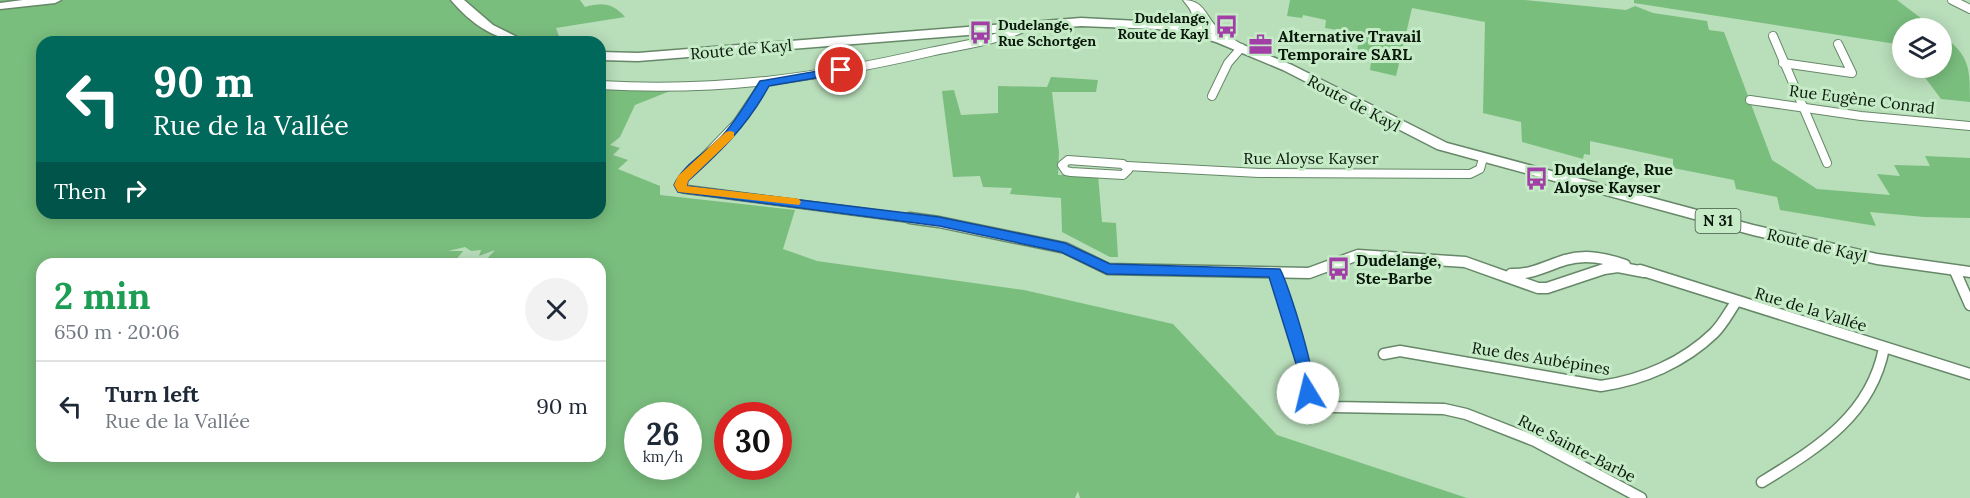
<!DOCTYPE html>
<html lang="en">
<head>
<meta charset="utf-8">
<style>
	body { margin:0; font-family:Lora,serif; background:#f2f2f3; color:#1f2937; height:100vh; display:flex; flex-direction:column; font-size:22px; white-space:nowrap }
	* { box-sizing:border-box; margin:0 }
	p { font-size:20px; color:#747a83 }
	.icon { flex:none; width:33px; height:33px; fill:none; stroke:currentColor; stroke-width:2; stroke-linecap:round; stroke-linejoin:round }
	.map { position:relative; flex:1; overflow:hidden }
	.sheet { position:absolute; left:36px; top:258px; width:570px; height:204px; display:flex; flex-direction:column; background:#fff; border-radius:18px; box-shadow:0 3px 15px #0003 }
	.sheet>* { flex:none }
	.top-card { position:absolute; left:36px; top:36px; width:570px; height:183px; border-radius:18px; box-shadow:0 3px 15px #0003; background:#00695c; color:#fff; overflow:hidden }
	.tools { position:absolute; left:1892px; top:18px; display:grid; gap:12px }
	.tools a { display:grid; place-items:center; width:60px; height:60px; border-radius:50%; background:#fff; box-shadow:0 3px 15px #0003; font-size:30px }
	.speed { position:absolute; left:624px; top:402px; display:flex; gap:12px; font-size:30px; font-weight:700; text-align:center }
	.speed>* { display:grid; place-content:center; width:78px; height:78px; border-radius:50%; background:#fff; box-shadow:0 3px 15px #0003; line-height:1 }
	.speed small { font-size:15px; font-weight:400 }
	.speed .limit { border:9px solid #d22; background:#fff; color:#111 }
	.pin { position:absolute; display:grid; place-items:center; width:51px; height:51px; color:#fff; margin:-26px; border:3px solid #fff; border-radius:50%; box-shadow:0 2px 6px #0007 }
	.me { position:absolute; width:66px; margin:-33px; rotate:351deg; stroke-linejoin:round; filter:drop-shadow(0 0 4px #0008) }
	.turn { display:flex; align-items:center; gap:21px; height:126px; padding:0 18px; font-size:27px }
	.turn .icon { width:78px; height:78px; stroke-width:2.5 }
	.turn b { display:block; font-size:42px; line-height:51px }
	.then { display:flex; align-items:center; height:57px; padding:0 18px; background:#0003; gap:12px; font-size:22px }
	.round { display:grid; place-items:center; flex:none; width:63px; height:63px; border-radius:32px; background:#f2f2f3 }
	.summary { display:flex; align-items:center; justify-content:space-between; height:102px; padding:0 18px }
	h1 { font-size:36px; font-weight:700; line-height:45px; color:#1e9e55 }
	ul { padding:0; list-style:none }
	li { display:flex; align-items:center; gap:18px; height:90px; padding:0 18px; border-top:2px solid #e0e1e3 }
	li div { flex:1 }
	li b { display:block; font-size:22px }
	li em { font-style:normal }
	.map>svg:first-child { display:block }
	.green { fill:#7abe7e; fill-rule:evenodd }
	.lines { fill:none; stroke-linecap:round; stroke-linejoin:round }
	.street-far1-casing { stroke:#668868; stroke-width:10 }
	.street-casing { stroke:#668868; stroke-width:13 }
	.secondary-casing { stroke:#668868; stroke-width:2 }
	.primary-casing { stroke:#668868; stroke-width:3 }
	.street-far1 { stroke:#fff; stroke-width:8 }
	.street { stroke:#fff; stroke-width:10 }
	.secondary { fill:#fff; fill-rule:evenodd }
	.primary { fill:#fff; fill-rule:evenodd }
	.route { fill:#1a73e8; stroke:#114b97; stroke-width:1.5 }
	.slow { fill:#f59e0b }
	.labels { text-anchor:middle; stroke-width:6; stroke-linejoin:round; paint-order:stroke }
	.far-poi-label { font-size:14px; font-weight:bold; fill:#0a170b; stroke:#c6ebc7; text-anchor:end }
	.shield { fill:#c6ebc7; stroke:#425743; stroke-width:1.5 }
	.shield-label { font-size:15px; font-weight:bold; fill:#0a170b }
	.poi-label { font-size:16px; font-weight:bold; fill:#0a170b; stroke:#c6ebc7; text-anchor:start }
	.street-label { font-size:16px; fill:#0a170b; stroke:#c6ebc7 }
</style>
</head>
<body>
<div class="map">
<svg width="1970" height="498" viewBox="0 0 1970 498">
	<rect width="100%" height="100%" fill="#b9deba"/>
	<g class="green">
		<path d="M 0,0 L 580,0 L 585,7 C 602,2 613,3 625,17 L 556,28 L 561,42 L 42,42 L 42,213 L 600,213 L 600,87 L 670,91 L 635,105 L 620,137 L 610,145 L 620,148 L 613,155 L 628,160 L 618,169 L 660,186 L 660,195 L 795,210 L 783,249 L 817,261 L 1024,290 L 1173,324 L 1277,435 L 1467,498 L 1080,498 L 1078,491 L 1075,498 L 0,498 ZM 465,247 L 471,251 L 481,250 L 479,256 L 495,250 L 486,260 L 492,259 L 502,264 L 600,264 L 600,456 L 42,456 L 42,264 L 469,264 L 466,260 L 456,260 L 463,251 L 448,251 ZM 638,416 L 688,416 L 688,466 L 638,466 ZM 728,416 L 778,416 L 778,466 L 728,466 Z"/>
		<polygon points="1290,0 1525,0 1626,10 1635,6 1653,13 1707,21 1709,30 1724,32 1772,160 1817,189 1890,195 1877,174 1900,176 1894,165 1930,166 1925,156 1970,158 1970,218 1924,217 1870,212 1876,226 1780,210 1777,197 1736,189 1734,180 1673,168 1673,159 1590,141 1590,155 1584,154 1583,159 1522,142 1521,122 1483,113 1485,22 1412,8 1396,76 1370,70 1372,54 1357,51 1360,34 1325,28 1326,20 1303,15 1302,18 1287,16"/>
		<polygon points="1634,0 1897,0 1934,28 1902,28 1902,47 1896,44 1634,3"/>
		<path d="M 1941,34 C 1970,56 1970,67 1970,102 L 1941,99 L 1918,68 L 1941,68 Z"/>
		<polygon points="1051,77 1098,80 1096,92 1052,92 1059,152 1058,175 1098,175 1102,222 1116,223 1118,257 1110,257 1062,232 1061,198 1010,194 1012,188 983,187 980,176 953,177 942,91 954,90 961,115 998,113 998,86 1047,87"/>
	</g>
	<g class="lines">
		<defs>
			<g id="street-far1">
				<polyline points="1952,0 1970,9"/>
				<polyline points="1773,36 1827,163"/>
				<polyline points="1783,63 1852,73 1838,44"/>
				<polyline points="764,83 737,123 683,179 680,185 683,189 921,220"/>
				<path d="M 600,85 C 715,92 818,78 930,52 C 962,45 998,41 1027,26"/>
				<polyline points="1212,96 1228,63 1241,48"/>
				<polyline points="1750,100 1861,116 1970,126"/>
				<polygon points="1068,160 1123,164 1128,170 1123,175 1071,172 1066,171 1062,165"/>
				<polyline points="1127,166 1259,173 1470,174 1480,169 1483,158"/>
			</g>
			<g id="street">
				<polyline points="910,218 939,222 1065,248 1108,269 1309,273 1358,255 1465,262 1538,288 1547,288 1604,269 1618,267 1644,272"/>
				<polyline points="1640,270 1970,374"/>
				<polyline points="1955,271 1970,305"/>
				<polyline points="1275,273 1304,367 1308,393 1320,403 1333,407 1444,409 1466,414 1535,441 1641,498"/>
				<path d="M 1511,274 C 1531,275 1546,266 1565,260 C 1586,254 1605,258 1625,265"/>
				<path d="M 1384,354 L 1400,351 L 1601,386 C 1643,380 1684,362 1714,333 C 1723,324 1729,312 1736,302"/>
				<path d="M 1762,482 C 1817,448 1871,416 1884,348"/>
			</g>
			<path id="secondary" d="M 1183,0 C 1206,0 1205,18 1220,30 C 1226,35 1234,39 1241,44 L 1241,48 L 1233,48 L 1211,33 L 1197,36 L 1192,28 C 1194,14 1192,11 1183,0 ZM 1203,22 L 1206,28 L 1203,29 L 1202,28 Z"/>
			<g id="primary">
				<polygon points="23,0 61,0 55,3 0,9 0,3"/>
				<path d="M 451,0 L 464,0 L 493,25 L 527,42 C 497,42 470,23 451,0 Z"/>
				<polygon points="1081,18 1158,22 1188,27 1224,37 1292,65 1447,143 1753,225 1877,254 1970,267 1970,277 1877,264 1753,235 1437,149 1283,70 1216,42 1188,34 1158,29 1081,26 638,61 600,60 600,52 638,53"/>
			</g>
		</defs>
		<use href="#street-far1" class="street-far1-casing"/>
		<use href="#street" class="street-casing"/>
		<use href="#secondary" class="secondary-casing"/>
		<use href="#primary" class="primary-casing"/>
		<use href="#street-far1" class="street-far1"/>
		<use href="#street" class="street"/>
		<use href="#secondary" class="secondary"/>
		<use href="#primary" class="primary"/>
	</g>
	<path class="route" d="M 841,67 L 847,70 L 845,73 L 769,86 C 747,126 721,151 688,181 L 687,186 L 939,217 L 1065,243 L 1110,264 L 1280,269 C 1289,285 1320,384 1313,397 L 1302,397 L 1297,367 L 1269,277 L 1107,274 L 1061,252 L 939,226 L 678,192 L 674,185 C 683,164 708,152 723,135 C 738,118 748,100 760,81 Z"/>
	<polygon class="slow" points="730,131 734,132 734,137 688,181 687,186 794,198 799,199 801,202 799,205 678,192 674,185 678,176 726,132"/>
	<defs>
		<symbol id="bus-bare" viewBox="-9 -9 18 18"><path d="M-5-6H5V4H4V6H2V4H-2V6H-4V4H-5ZM-3.5-4V0h7V-4ZM-3.5 1.2v1.5H-2V1.2ZM2 1.2v1.5H3.5V1.2Z" fill="#a13fa6" stroke="#c6ebc7" stroke-width="2.5" paint-order="stroke"/></symbol>
		<symbol id="office-bare" viewBox="-9 -9 18 18"><path d="M-6-3h4V-5.5h4V-3h4V5H-6ZM-1-4.5V-3h2v-1.5ZM-6 0V1H6V0Z" fill="#a13fa6" stroke="#c6ebc7" stroke-width="2.5" paint-order="stroke"/></symbol>
	</defs>
	<g fill-rule="evenodd">
		<use href="#bus-bare" x="1210" y="10" width="33" height="33"/>
		<use href="#bus-bare" x="964" y="16" width="33" height="33"/>
		<use href="#office-bare" x="1244" y="28" width="33" height="33"/>
		<use href="#bus-bare" x="1520" y="162" width="33" height="33"/>
		<use href="#bus-bare" x="1322" y="252" width="33" height="33"/>
	</g>
	<g class="labels">
		<g class="far-poi-label">
			<text x="1209" y="23">Dudelange,<tspan x="1209" dy="16">Route de Kayl</tspan></text>
			<text x="998" y="30" text-anchor="start">Dudelange,<tspan x="998" dy="16">Rue Schortgen</tspan></text>
		</g>
		<rect class="shield" x="1695.5" y="209" width="45" height="24" rx="4.5"/>
		<g class="shield-label">
			<text x="1718" y="226">N 31</text>
		</g>
		<g class="poi-label">
			<text x="1278" y="42">Alternative Travail<tspan x="1278" dy="18">Temporaire SARL</tspan></text>
			<text x="1554" y="175">Dudelange, Rue<tspan x="1554" dy="18">Aloyse Kayser</tspan></text>
			<text x="1356" y="266">Dudelange,<tspan x="1356" dy="18">Ste-Barbe</tspan></text>
		</g>
		<g class="street-label">
			<text transform="translate(741 49) rotate(-5)" y="6">Route de Kayl</text>
			<text transform="translate(1862 99) rotate(7)" y="6">Rue Eugène Conrad</text>
			<text transform="translate(1354 103) rotate(28)" y="6">Route de Kayl</text>
			<text x="1311" y="164">Rue Aloyse Kayser</text>
			<text transform="translate(1817 245) rotate(13)" y="6">Route de Kayl</text>
			<text transform="translate(1811 309) rotate(17)" y="6">Rue de la Vallée</text>
			<text transform="translate(1541 358) rotate(9)" y="6">Rue des Aubépines</text>
			<text transform="translate(1577 448) rotate(27)" y="6">Rue Sainte-Barbe</text>
		</g>
	</g>
</svg>
<div class="tools">
<a><svg class="icon" aria-label="layers" viewBox="0 0 24 24"><path d="M12 4l9 5-9 5-9-5zM3 14l9 5 9-5"/></svg></a>
</div>
<div class="speed"><div>26<small>km/h</small></div><div class="limit">30</div></div>
<div class="pin" style="left:841px;top:70px;background:#d93025"><svg class="icon" aria-label="arrive" viewBox="0 0 24 24"><path d="M6 21V4h12l-3 4 3 4H6"/></svg></div>
<svg class="me" style="left:1308px;top:393px" viewBox="-20 -20 40 40"><circle r="19" fill="#fff"/><path d="M0-13L10 11 0 6-10 11z" fill="#1a73e8"/></svg>
<div class="top-card">
<div class="turn"><svg class="icon" aria-label="left" viewBox="0 0 24 24"><path d="M17 20v-9H6M10 6l-5 5 5 5"/></svg><div><b>90 m</b>Rue de la Vallée</div></div>
<div class="then">Then<svg class="icon" aria-label="right" viewBox="0 0 24 24"><path d="M7 20v-9h11M14 6l5 5-5 5"/></svg></div>
</div>
<section class="sheet">
<div class="summary"><div><h1>2 min</h1><p>650 m · 20:06</p></div><a class="round"><svg class="icon" aria-label="close" viewBox="0 0 24 24"><path d="M6 6l12 12M18 6L6 18"/></svg></a></div>
<ul>
<li><svg class="icon" aria-label="left" viewBox="0 0 24 24"><path d="M17 20v-9H6M10 6l-5 5 5 5"/></svg><div><b>Turn left</b><p>Rue de la Vallée</p></div><em>90 m</em></li>
</ul>
</section>
</div>
</body>
</html>
